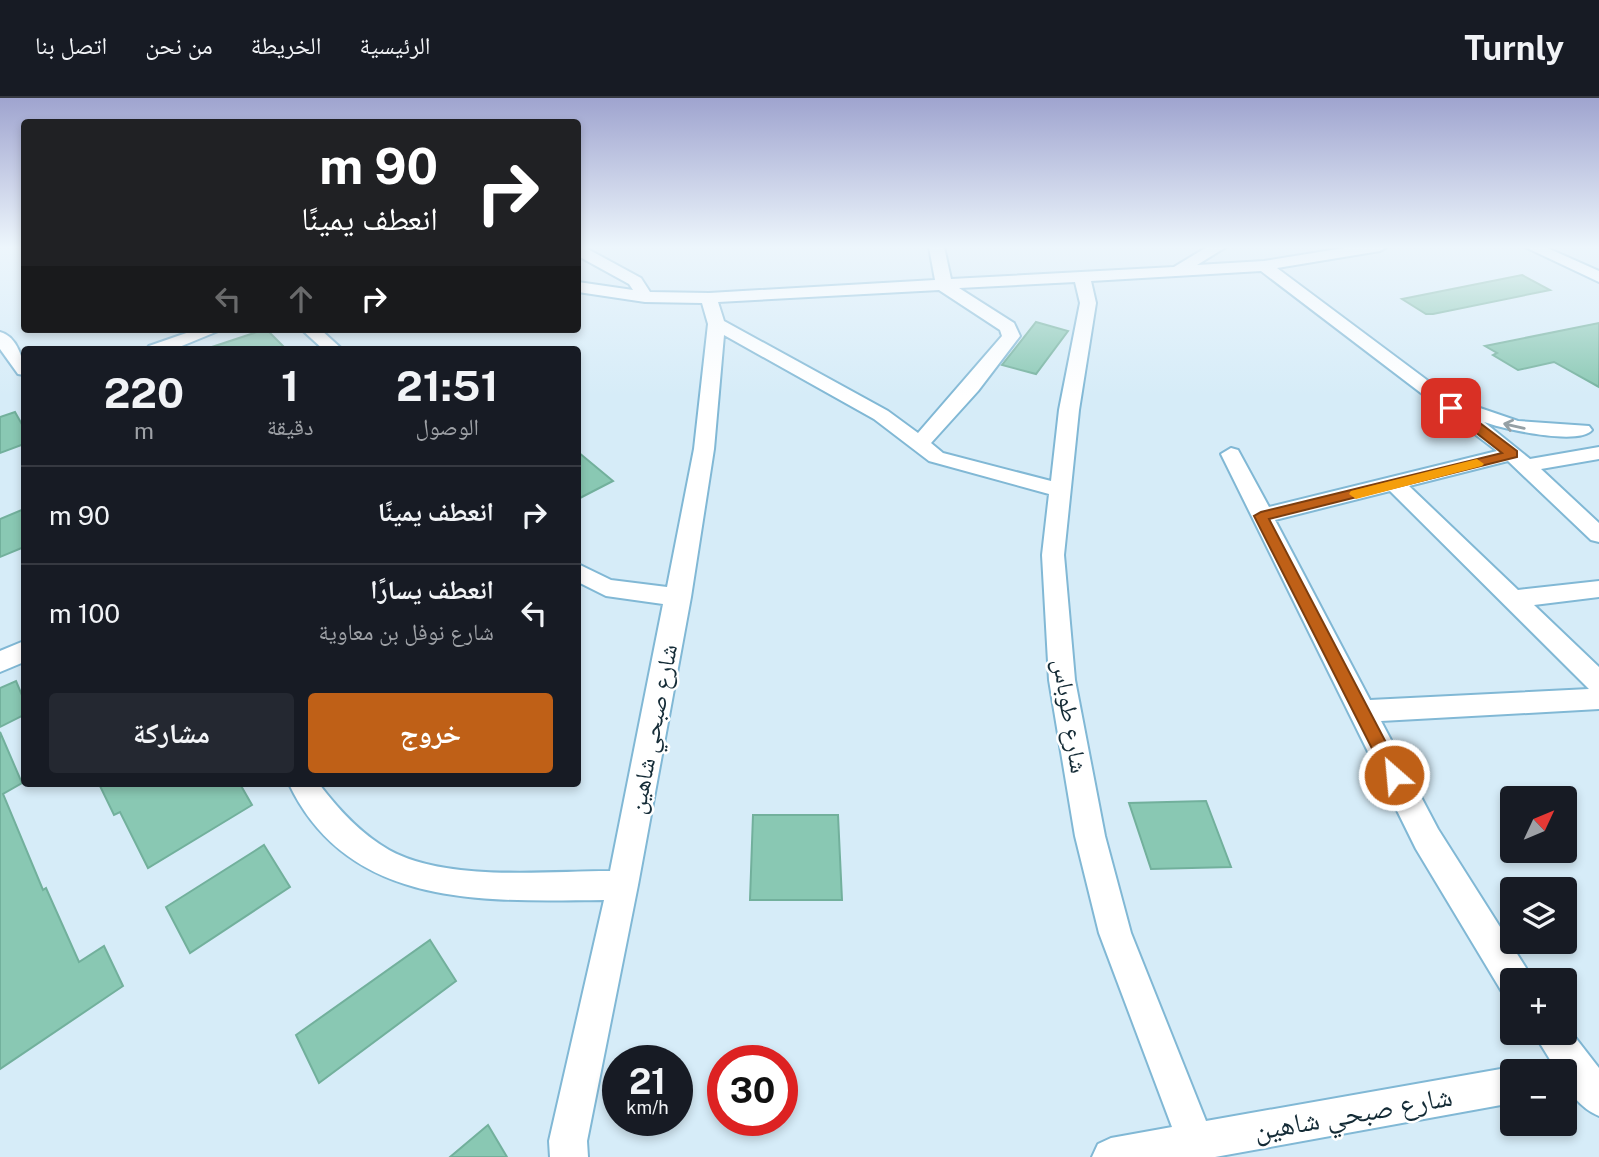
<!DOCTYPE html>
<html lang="ar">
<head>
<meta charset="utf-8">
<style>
	body { margin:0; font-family:"Public Sans","Noto Naskh Arabic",sans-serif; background:#242831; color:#f1f3f6; direction:rtl; height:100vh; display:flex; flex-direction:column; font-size:26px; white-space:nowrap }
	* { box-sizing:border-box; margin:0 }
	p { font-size:23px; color:#9ea1a6 }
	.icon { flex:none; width:38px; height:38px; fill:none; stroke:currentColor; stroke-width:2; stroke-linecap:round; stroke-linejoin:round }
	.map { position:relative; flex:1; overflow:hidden; direction:ltr }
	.panel { position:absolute; left:21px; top:248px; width:560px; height:441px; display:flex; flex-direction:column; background:#171b24; border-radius:7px; box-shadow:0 4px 10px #0003; direction:rtl }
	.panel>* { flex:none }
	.hud { position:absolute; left:21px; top:21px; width:560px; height:214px; border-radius:7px; box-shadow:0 4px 10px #0003; direction:rtl; background:#202124; color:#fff; overflow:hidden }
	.needle { width:46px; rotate:46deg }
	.tools { position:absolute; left:1500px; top:688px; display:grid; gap:14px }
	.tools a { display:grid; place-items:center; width:77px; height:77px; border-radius:7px; background:#171b24; box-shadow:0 4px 10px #0003; font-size:35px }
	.speed { position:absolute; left:602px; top:947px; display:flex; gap:14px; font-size:35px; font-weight:700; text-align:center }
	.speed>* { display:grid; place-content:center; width:91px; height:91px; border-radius:50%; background:#171b24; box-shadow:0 4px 10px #0003; line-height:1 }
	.speed small { font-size:18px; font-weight:400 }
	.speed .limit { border:10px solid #d22; background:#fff; color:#111 }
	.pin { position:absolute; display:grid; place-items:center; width:60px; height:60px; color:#fff; margin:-30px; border-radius:14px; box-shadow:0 4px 10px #0006 }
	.me { position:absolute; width:77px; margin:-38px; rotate:333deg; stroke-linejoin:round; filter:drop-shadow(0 0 5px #0008) }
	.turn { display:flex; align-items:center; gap:24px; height:147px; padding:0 28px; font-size:32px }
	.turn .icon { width:91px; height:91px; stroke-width:2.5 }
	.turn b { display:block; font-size:49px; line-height:60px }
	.lanes { display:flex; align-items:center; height:66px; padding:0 28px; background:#0003; justify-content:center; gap:35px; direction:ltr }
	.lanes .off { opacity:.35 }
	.eta { display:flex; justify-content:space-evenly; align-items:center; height:119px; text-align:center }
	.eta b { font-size:42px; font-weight:700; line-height:49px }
	.action { display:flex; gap:14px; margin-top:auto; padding:14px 28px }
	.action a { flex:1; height:80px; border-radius:7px; background:#bf6017; color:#fff; font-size:28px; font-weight:700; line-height:80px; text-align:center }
	.action a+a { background:#242831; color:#f1f3f6 }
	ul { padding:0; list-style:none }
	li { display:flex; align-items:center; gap:21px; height:98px; padding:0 28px; border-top:2px solid #363941 }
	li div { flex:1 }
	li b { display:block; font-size:26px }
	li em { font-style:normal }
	header { display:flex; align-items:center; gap:42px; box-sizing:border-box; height:98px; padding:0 35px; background:#171b24; border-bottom:2px solid #363941 }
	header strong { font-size:33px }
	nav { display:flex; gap:38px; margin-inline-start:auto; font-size:24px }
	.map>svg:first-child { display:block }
	.building { fill:#89c8b3; stroke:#72b09c; stroke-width:2 }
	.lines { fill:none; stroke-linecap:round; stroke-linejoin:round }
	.minor-casing { stroke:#81b8d5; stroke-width:4 }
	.minor { fill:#fff; fill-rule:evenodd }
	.oneway { stroke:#95a0a5 }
	.route { fill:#bf6017; stroke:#7c3e0f; stroke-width:2 }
	.slow { fill:#f59e0b }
	.labels { text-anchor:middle; stroke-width:5; stroke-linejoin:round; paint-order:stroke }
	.street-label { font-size:24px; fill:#142b36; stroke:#fff }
	.near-street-label { font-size:28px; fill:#142b36; stroke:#fff }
</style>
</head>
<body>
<header>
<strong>Turnly</strong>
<nav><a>الرئيسية</a><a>الخريطة</a><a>من نحن</a><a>اتصل بنا</a></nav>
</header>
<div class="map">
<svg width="1599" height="1059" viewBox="0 0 1599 1059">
	<rect width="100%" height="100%" fill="#d6ecf8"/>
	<g class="building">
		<polygon points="1522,177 1550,192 1433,216 1426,216 1402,201"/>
		<polygon points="1036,224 1068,233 1036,276 1002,267"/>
		<polygon points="1599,225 1599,289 1554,264 1518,272 1493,257 1497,255 1485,248"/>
		<polygon points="266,231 287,252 213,252 212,249"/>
		<polygon points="15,314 24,330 24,346 0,355 0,319"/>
		<polygon points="578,354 613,383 578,401"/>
		<polygon points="24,411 24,449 0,459 0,421"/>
		<polygon points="16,583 24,602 24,617 0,629 0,590"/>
		<polygon points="0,634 22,685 3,696 43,792 46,790 79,864 104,848 123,888 0,971"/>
		<polygon points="99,686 240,686 252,707 148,770 120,714 114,717"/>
		<polygon points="1206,703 1231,769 1151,771 1129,705"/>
		<polygon points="753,717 838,717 842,802 750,802"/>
		<polygon points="264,747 290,789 190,855 166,809"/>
		<polygon points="430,842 456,883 319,985 296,937"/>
		<polygon points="488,1027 507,1059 450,1059"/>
	</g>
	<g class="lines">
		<defs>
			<g id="minor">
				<path d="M 578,149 L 584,149 L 641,180 L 650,194 L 709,195 L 935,182 L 929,149 L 944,149 L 951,181 L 1174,169 L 1207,149 L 1226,149 L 1197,167 L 1264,163 L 1350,149 L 1387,149 L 1380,153 L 1277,170 L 1463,309 L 1477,309 L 1518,323 L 1589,328 L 1592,332 C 1579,348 1503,331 1484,324 L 1530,361 L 1599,349 L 1599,361 L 1541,371 L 1599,425 L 1599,444 L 1591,442 L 1508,363 L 1409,388 L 1518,492 L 1599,483 L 1599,499 L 1534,507 L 1599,569 L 1599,611 L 1381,623 L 1438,731 L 1526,870 L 1531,882 L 1512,882 L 1512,898 L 1502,894 L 1416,751 L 1221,356 L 1231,350 L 1238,352 L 1269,409 L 1497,353 L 1261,173 L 1091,183 L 1096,205 L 1079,312 L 1064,457 L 1075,582 L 1105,738 L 1131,835 L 1206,1023 L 1512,969 L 1522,973 L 1512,973 L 1512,1005 L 1215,1059 L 1092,1059 L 1098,1046 L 1111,1040 L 1172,1029 L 1099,835 L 1075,738 L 1049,582 L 1042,457 L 1049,396 L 929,363 L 874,321 L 724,237 L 714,351 L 691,499 L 638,787 L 587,1043 L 588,1059 L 550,1059 L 549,1043 L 604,802 C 486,803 349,812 289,686 L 319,686 C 338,711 361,736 389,752 C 447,784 545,773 610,773 L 663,506 L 606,498 L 578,484 L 578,466 L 611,482 L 667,489 L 694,351 L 708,226 L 702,205 L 645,204 L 578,194 L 578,184 L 633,192 L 629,186 L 578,158 ZM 1075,184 L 1080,205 L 1059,312 L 1051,383 L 943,355 L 931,345 L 978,293 L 1020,238 L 1014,225 L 959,190 ZM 939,192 L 1000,232 L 1002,238 L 918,335 L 888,313 L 724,223 L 718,204 ZM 1390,393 L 1589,591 L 1370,602 L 1275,422 Z"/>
				<polygon points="1525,149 1545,149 1599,173 1599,184"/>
				<polygon points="198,231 223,231 172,252 146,252 149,248"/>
				<polygon points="301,231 320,231 343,252 324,252"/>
				<path d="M 0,234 C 17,238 24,262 24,277 L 18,276 L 0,251 Z"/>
				<polygon points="24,543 24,564 0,574 0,553"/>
				<path d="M 1564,925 L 1599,970 L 1599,1018 C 1582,1011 1564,992 1564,973 L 1557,973 L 1533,934 L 1564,934 Z"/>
			</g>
		</defs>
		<use href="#minor" class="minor-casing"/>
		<use href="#minor" class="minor"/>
	</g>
	<defs><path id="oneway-shaft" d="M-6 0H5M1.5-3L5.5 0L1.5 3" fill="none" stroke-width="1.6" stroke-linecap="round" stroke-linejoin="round" transform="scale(1.75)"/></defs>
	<use class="oneway" href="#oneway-shaft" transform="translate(1514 328) rotate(-167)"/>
	<linearGradient id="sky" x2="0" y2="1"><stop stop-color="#9fa4cf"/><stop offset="0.5" stop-color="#edf6fc"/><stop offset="1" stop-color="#edf6fc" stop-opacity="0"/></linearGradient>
	<rect width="1599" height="298" fill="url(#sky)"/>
	<polygon class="route" points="1447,307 1456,307 1517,353 1517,359 1269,421 1403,677 1401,682 1388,682 1254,418 1261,414 1502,355 1447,312"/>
	<polygon class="slow" points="1477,361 1484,366 1482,368 1356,401 1349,396 1351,393"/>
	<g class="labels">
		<g class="street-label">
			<text transform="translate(1070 618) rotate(81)" y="8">شارع طوباس</text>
			<text transform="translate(653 631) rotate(-79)" y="8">شارع صبحي شاهين</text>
		</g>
		<g class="near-street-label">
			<text transform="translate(1353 1015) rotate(-10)" y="10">شارع صبحي شاهين</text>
		</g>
	</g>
</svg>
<div class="tools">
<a><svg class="needle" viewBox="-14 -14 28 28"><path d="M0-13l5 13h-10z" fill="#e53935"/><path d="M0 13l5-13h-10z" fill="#9ea1a6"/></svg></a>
<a><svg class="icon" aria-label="layers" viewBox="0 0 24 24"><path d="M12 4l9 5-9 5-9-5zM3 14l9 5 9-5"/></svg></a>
<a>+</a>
<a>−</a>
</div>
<div class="speed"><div>21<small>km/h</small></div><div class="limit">30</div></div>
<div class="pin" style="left:1451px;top:310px;background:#d93025"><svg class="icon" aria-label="arrive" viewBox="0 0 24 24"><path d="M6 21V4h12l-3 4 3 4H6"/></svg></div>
<svg class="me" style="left:1394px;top:677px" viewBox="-20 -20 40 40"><circle r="17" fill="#bf6017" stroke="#fff" stroke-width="3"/><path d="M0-11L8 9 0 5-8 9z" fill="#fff"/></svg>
<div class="hud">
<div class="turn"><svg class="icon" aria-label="right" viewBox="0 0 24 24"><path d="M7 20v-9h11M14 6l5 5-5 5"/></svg><div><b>90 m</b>انعطف يمينًا</div></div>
<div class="lanes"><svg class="icon off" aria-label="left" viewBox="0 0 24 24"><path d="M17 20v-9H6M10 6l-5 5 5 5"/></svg><svg class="icon off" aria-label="ahead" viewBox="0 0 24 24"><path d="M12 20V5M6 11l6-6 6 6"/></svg><svg class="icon" aria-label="right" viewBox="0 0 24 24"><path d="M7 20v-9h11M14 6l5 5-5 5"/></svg></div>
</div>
<section class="panel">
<div class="eta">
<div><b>21:51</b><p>الوصول</p></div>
<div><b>1</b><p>دقيقة</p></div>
<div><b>220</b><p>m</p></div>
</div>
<ul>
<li><svg class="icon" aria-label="right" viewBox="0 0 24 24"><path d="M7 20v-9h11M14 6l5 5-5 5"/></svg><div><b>انعطف يمينًا</b></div><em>90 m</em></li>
<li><svg class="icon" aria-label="left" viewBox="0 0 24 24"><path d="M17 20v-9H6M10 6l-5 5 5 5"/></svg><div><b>انعطف يسارًا</b><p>شارع نوفل بن معاوية</p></div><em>100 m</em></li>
</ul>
<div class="action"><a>خروج</a><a>مشاركة</a></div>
</section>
</div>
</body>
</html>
